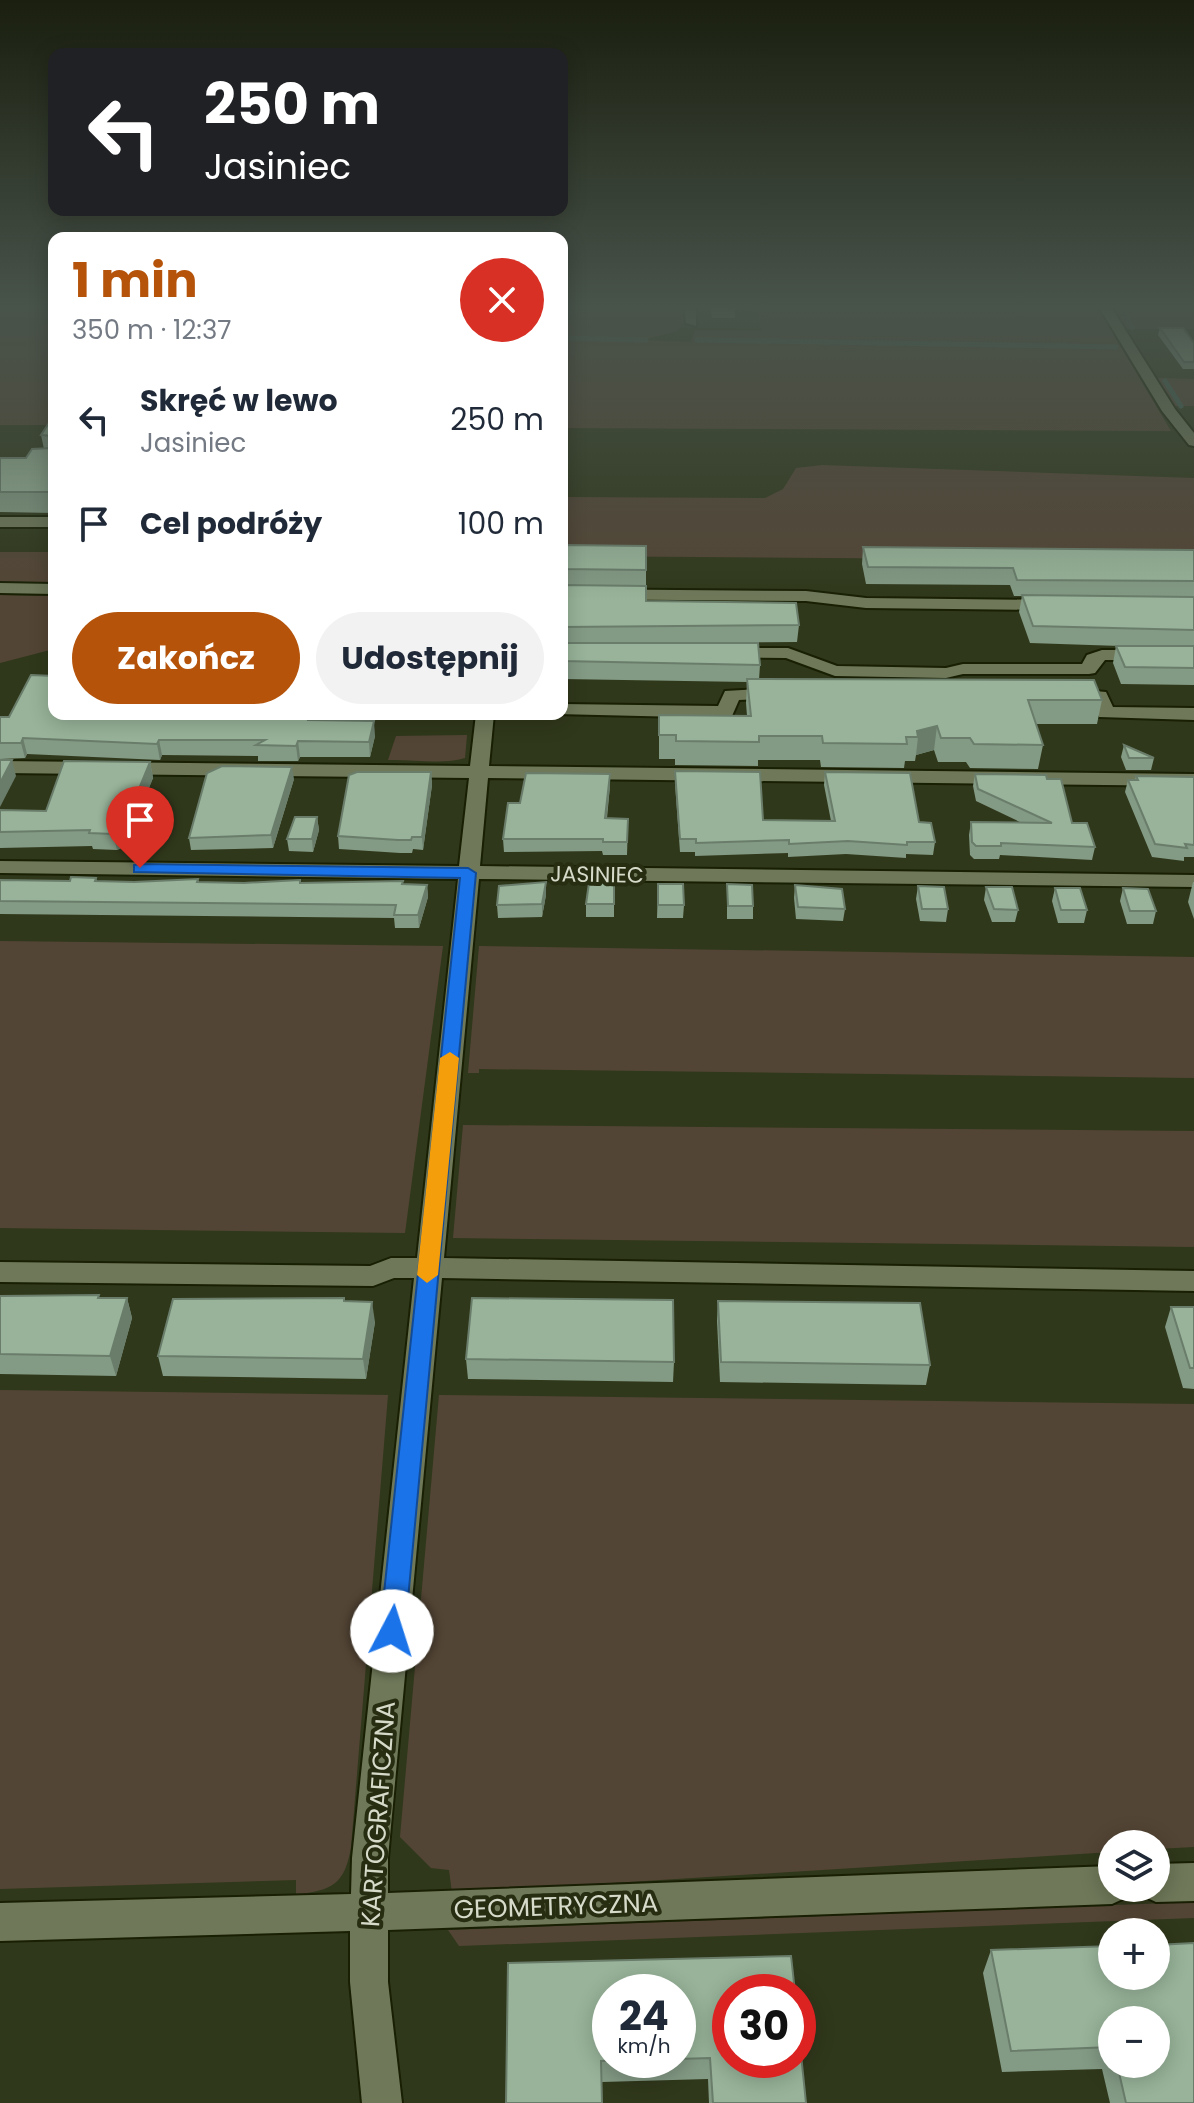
<!DOCTYPE html>
<html lang="pl">
<head>
<meta charset="utf-8">
<style>
	body { margin:0; font-family:Poppins,sans-serif; background:#f2f2f3; color:#1f2937; height:100vh; display:flex; flex-direction:column; font-size:30px; white-space:nowrap }
	* { box-sizing:border-box; margin:0 }
	p { font-size:26px; color:#747a83 }
	.icon { flex:none; width:44px; height:44px; fill:none; stroke:currentColor; stroke-width:2; stroke-linecap:round; stroke-linejoin:round }
	.map { position:relative; flex:1; overflow:hidden }
	.side { position:absolute; left:48px; top:232px; width:520px; height:488px; display:flex; flex-direction:column; background:#fff; border-radius:16px; box-shadow:0 4px 20px #0003 }
	.side>* { flex:none }
	.banner { position:absolute; left:48px; top:48px; width:520px; height:168px; border-radius:16px; box-shadow:0 4px 20px #0003; background:#202124; color:#fff; overflow:hidden }
	.fabs { position:absolute; left:1098px; top:1830px; display:grid; gap:16px }
	.fabs a { display:grid; place-items:center; width:72px; height:72px; border-radius:50%; background:#fff; box-shadow:0 4px 20px #0003; font-size:40px }
	.speed { position:absolute; left:592px; top:1974px; display:flex; gap:16px; font-size:40px; font-weight:700; text-align:center }
	.speed>* { display:grid; place-content:center; width:104px; height:104px; border-radius:50%; background:#fff; box-shadow:0 4px 20px #0003; line-height:1 }
	.speed small { font-size:20px; font-weight:400 }
	.speed .limit { border:12px solid #d22; background:#fff; color:#111 }
	.pin { position:absolute; display:grid; place-items:center; width:68px; height:68px; color:#fff; margin:-82px -34px; border-radius:50% 50% 50% 0; rotate:-45deg; box-shadow:0 0 8px #0007 }
	.pin .icon { rotate:45deg }
	.me { position:absolute; width:88px; margin:-44px; rotate:5deg; stroke-linejoin:round; filter:drop-shadow(0 0 6px #0008) }
	.turn { display:flex; align-items:center; gap:28px; height:168px; padding:0 24px; font-size:36px }
	.turn .icon { width:104px; height:104px; stroke-width:2.5 }
	.turn b { display:block; font-size:56px; line-height:68px }
	.round { display:grid; place-items:center; flex:none; width:84px; height:84px; border-radius:42px; background:#f2f2f3 }
	.headline { display:flex; align-items:center; justify-content:space-between; height:136px; padding:0 24px }
	h1 { font-size:48px; font-weight:700; line-height:60px; color:#b45309 }
	.primary-button { display:flex; gap:16px; margin-top:auto; padding:16px 24px }
	.primary-button a { flex:1; height:92px; border-radius:48px; background:#b45309; color:#fff; font-size:32px; font-weight:700; line-height:92px; text-align:center }
	.primary-button a+a { background:#f2f2f3; color:#1f2937 }
	ul { padding:0; list-style:none }
	li { display:flex; align-items:center; gap:24px; height:104px; padding:0 24px }
	li div { flex:1 }
	li b { display:block; font-size:30px }
	li em { font-style:normal }
	.map>svg:first-child { display:block }
	.green { fill:#534535 }
	.lines { fill:none; stroke-linecap:round; stroke-linejoin:round }
	.stream { stroke:#3f6055; stroke-width:5 }
	.minor-casing { stroke:#181f03; stroke-width:4 }
	.minor { fill:#6f7859; fill-rule:evenodd }
	.wall { fill:#839a84; fill-rule:evenodd }
	.shaded-wall { fill:#6a7d6b }
	.building { fill:#98b399; stroke:#6a7d6b; stroke-width:2 }
	.route { fill:#1a73e8; stroke:#114b97; stroke-width:2 }
	.slow { fill:#f59e0b }
	.labels { text-anchor:middle; stroke-width:8; stroke-linejoin:round; paint-order:stroke }
	.street-label { font-size:22px; fill:#d5dac9; stroke:#262d11 }
	.near-street-label { font-size:26px; fill:#d5dac9; stroke:#262d11 }
</style>
</head>
<body>
<div class="map">
<svg width="1194" height="2103" viewBox="0 0 1194 2103">
	<rect width="100%" height="100%" fill="#30381b"/>
	<g class="green">
		<rect x="0" y="307" width="54" height="118"/>
		<polygon points="562,307 684,307 685,320 677,331 643,340 691,342 695,330 761,331 758,307 1097,307 1171,431 562,428"/>
		<polygon points="1113,307 1194,307 1194,329 1127,329"/>
		<polygon points="1156,378 1194,379 1194,406 1172,406"/>
		<polygon points="822,465 1194,478 1194,561 562,556 562,497 765,498 783,489 796,468"/>
		<polygon points="0,552 54,552 54,585 0,584"/>
		<polygon points="0,595 54,596 54,649 0,663"/>
		<path d="M 467,735 L 465,758 C 441,765 414,759 388,760 L 396,736 Z"/>
		<polygon points="0,941 443,946 405,1233 0,1228"/>
		<polygon points="479,946 1194,957 1194,1078 479,1069 479,1073 468,1073"/>
		<polygon points="463,1125 1194,1131 1194,1247 453,1238"/>
		<path d="M 0,1390 L 388,1395 L 351,1847 C 345,1884 332,1891 296,1894 L 296,1880 L 0,1889 Z"/>
		<polygon points="439,1395 1194,1404 1194,1847 1156,1849 1156,1844 1112,1844 1112,1852 452,1893 449,1870 431,1868 400,1837"/>
		<polygon points="1194,1902 1194,1918 459,1946 448,1930"/>
	</g>
	<g class="lines">
		<g class="stream">
			<polyline points="1120,307 1132,327"/>
			<polyline points="562,338 646,340"/>
			<polyline points="697,340 1116,347"/>
			<polyline points="1165,381 1181,406"/>
		</g>
		<defs>
			<g id="minor">
				<polygon points="684,307 696,307 696,326 686,323"/>
				<polygon points="1099,307 1111,307 1175,409 1194,433 1194,446 1189,445 1162,411"/>
				<rect x="0" y="517" width="54" height="10"/>
				<polygon points="0,583 54,584 54,594 0,593"/>
				<polygon points="562,589 806,591 866,598 1051,600 1059,605 1051,610 866,608 806,601 562,599"/>
				<polygon points="728,648 788,648 837,666 946,668 963,664 1082,664 1087,655 1102,650 1194,650 1194,660 1105,660 1095,673 1089,674 963,674 946,678 835,676 786,658 722,657 722,649"/>
				<polygon points="776,688 785,694 782,698 739,700 732,716 725,718 556,714 562,714 562,704 718,706 725,691"/>
				<polygon points="1073,689 1106,692 1113,707 1194,708 1194,720 1099,717 1092,701 1066,699 1064,695"/>
				<polygon points="476,714 494,714 489,766 1194,774 1194,786 488,778 480,866 1194,875 1194,887 479,879 444,1258 1194,1271 1194,1291 442,1278 388,1858 388,1893 1112,1866 1112,1888 1129,1888 1125,1898 1112,1904 388,1930 388,1982 402,2103 362,2103 350,1982 350,1931 0,1941 0,1903 351,1894 352,1858 414,1278 394,1278 373,1286 0,1282 0,1262 370,1266 391,1258 417,1258 458,879 0,873 0,861 459,866 469,778 0,773 0,761 470,766"/>
				<polygon points="1194,1863 1194,1901 1156,1902 1143,1896 1140,1888 1156,1888 1156,1864"/>
			</g>
		</defs>
		<use href="#minor" class="minor-casing"/>
		<use href="#minor" class="minor"/>
	</g>
	<g class="wall">
		<polygon points="710,307 735,307 735,318 712,318"/>
		<polygon points="1160,328 1194,343 1194,369 1183,369 1158,335"/>
		<polygon points="54,417 54,513 0,512 0,458 26,458 44,449 41,435"/>
		<polygon points="562,545 646,546 646,601 799,625 797,642 671,643 760,665 759,680 1102,700 1097,724 1036,724 1043,745 1038,769 970,768 966,762 938,762 934,750 916,755 915,761 905,761 904,768 821,767 820,760 758,760 758,766 675,765 675,759 659,759 659,715 747,716 746,703 747,682 562,679"/>
		<polygon points="863,547 1194,550 1194,685 1121,684 1113,663 1116,646 1120,646 1030,643 1019,612 1022,596 1014,596 1010,585 866,584 862,564"/>
		<polygon points="54,714 315,714 314,720 375,736 370,757 300,757 298,761 258,761 258,756 162,755 160,760 27,754 25,758 0,759 0,717"/>
		<polygon points="1124,745 1154,758 1151,770 1126,770 1121,757"/>
		<polygon points="150,762 153,778 125,846 117,850 93,849 92,846 0,848 0,810 46,811"/>
		<polygon points="675,771 763,820 831,821 824,785 825,772 919,822 935,842 933,855 906,854 906,858 846,854 788,857 788,853 695,856 695,852 680,852 675,783"/>
		<polygon points="431,772 432,785 423,850 413,849 412,853 400,853 339,849 338,836"/>
		<polygon points="975,774 1047,779 1072,823 1095,847 1092,860 1000,855 999,859 974,859 970,855 969,835 971,822 1022,823 976,801 973,786"/>
		<polygon points="1136,776 1194,777 1194,857 1184,857 1184,861 1152,857 1125,792 1128,780 1135,780"/>
		<polygon points="294,779 273,848 191,850 189,838"/>
		<polygon points="610,786 607,818 628,819 627,855 603,855 602,851 504,852 503,839 520,803"/>
		<polygon points="317,817 319,830 313,852 289,851 287,839"/>
		<polygon points="96,878 97,881 134,882 198,879 199,882 301,883 403,881 403,884 427,885 428,897 419,928 395,928 394,918 0,914 0,880 70,881"/>
		<polygon points="1193,882 1194,882 1194,919 1188,902"/>
		<polygon points="614,883 614,917 586,917 586,904"/>
		<polygon points="658,884 684,905 683,918 657,918"/>
		<polygon points="727,884 753,906 753,919 727,919"/>
		<polygon points="795,885 845,909 843,921 796,919 794,898"/>
		<polygon points="918,886 948,909 946,922 920,921 916,899"/>
		<polygon points="986,887 1018,910 1015,922 992,922 984,900"/>
		<polygon points="1055,888 1087,910 1084,923 1058,923 1052,901"/>
		<polygon points="1123,888 1156,911 1153,924 1127,924 1120,901"/>
		<polygon points="546,895 542,917 498,918 497,905"/>
		<polygon points="0,1296 127,1298 132,1318 116,1376 0,1374"/>
		<polygon points="344,1298 345,1301 375,1322 366,1379 163,1376 158,1356"/>
		<polygon points="718,1301 930,1365 926,1385 720,1382 717,1321"/>
		<polygon points="1171,1307 1194,1307 1194,1389 1183,1388 1165,1327"/>
		<polygon points="466,1359 674,1362 673,1382 468,1379"/>
		<path d="M 1194,1943 L 1194,2103 L 1110,2103 L 1102,2069 L 1002,2072 L 983,1973 L 991,1950 L 1112,1946 L 1112,1976 L 1156,1976 L 1156,1945 ZM 1112,2020 L 1156,2020 L 1156,2064 L 1112,2064 Z"/>
		<path d="M 791,1956 L 795,1992 L 730,1992 L 730,2060 L 798,2060 L 798,2025 L 806,2103 L 709,2103 L 708,2079 L 602,2082 L 602,2103 L 506,2103 L 508,1963 ZM 610,1992 L 678,1992 L 678,2060 L 610,2060 Z"/>
	</g>
	<g class="shaded-wall">
		<polygon points="309,714 315,714 310,735 308,720"/>
		<polygon points="374,721 375,736 370,757 369,742"/>
		<polygon points="937,726 934,750 916,755 918,737 917,731"/>
		<polygon points="23,738 27,754 25,758 21,743"/>
		<polygon points="159,740 162,755 160,760 157,744"/>
		<polygon points="298,741 300,757 298,761 296,746"/>
		<polygon points="12,760 16,776 0,807 0,783"/>
		<polygon points="150,762 153,778 125,846 117,850 113,834"/>
		<polygon points="292,767 294,779 273,848 271,835"/>
		<polygon points="431,772 432,785 423,850 422,837"/>
		<polygon points="610,774 610,786 605,831 605,818"/>
		<polygon points="317,817 319,830 313,852 312,839"/>
		<polygon points="546,882 546,895 542,917 542,904"/>
		<polygon points="427,885 428,897 419,928 418,915"/>
		<polygon points="127,1298 132,1318 116,1376 110,1356"/>
		<polygon points="372,1302 375,1322 366,1379 363,1359"/>
	</g>
	<g class="building">
		<polygon points="712,307 735,307 736,308 713,308"/>
		<polygon points="1160,328 1183,328 1194,343 1194,362 1184,362"/>
		<polygon points="53,417 54,492 0,492 0,458 26,458 32,449 52,448 52,436 41,435"/>
		<polygon points="562,545 646,546 646,570 562,569"/>
		<polygon points="863,547 1194,550 1194,581 1017,580 1013,568 868,567"/>
		<polygon points="562,585 646,586 646,601 796,603 799,625 562,627"/>
		<polygon points="1022,595 1194,597 1194,630 1033,626"/>
		<polygon points="562,643 758,643 760,665 562,661"/>
		<polygon points="1116,646 1194,646 1194,668 1125,667"/>
		<polygon points="31,675 54,676 54,714 309,714 308,720 374,721 369,742 298,741 296,746 256,745 265,740 159,740 157,744 23,738 21,743 0,743 0,717 9,717"/>
		<polygon points="747,679 1094,680 1102,700 1028,700 1043,745 974,744 970,738 941,738 937,726 917,731 918,737 906,737 907,744 823,743 822,736 759,736 759,742 676,741 676,735 659,735 659,715 751,716"/>
		<polygon points="1124,745 1154,758 1129,758"/>
		<polygon points="0,760 12,760 0,783"/>
		<polygon points="64,761 150,762 122,830 113,834 89,833 90,830 0,832 0,810 46,811"/>
		<polygon points="222,766 292,767 271,835 189,838 207,773"/>
		<polygon points="675,771 760,772 763,820 835,821 825,772 910,773 919,822 931,823 935,842 907,842 907,845 848,841 789,844 789,840 696,843 696,839 680,839"/>
		<polygon points="357,772 431,772 422,837 412,837 411,840 398,840 338,836 349,775"/>
		<polygon points="526,773 610,774 605,818 628,819 627,842 603,842 603,839 503,839 508,803 520,803"/>
		<polygon points="975,774 1046,775 1047,779 1061,779 1072,823 1087,823 1095,847 1001,843 1001,846 976,846 972,842 971,822 1052,823 978,789"/>
		<polygon points="1136,776 1194,777 1194,845 1185,844 1187,848 1155,844 1128,780 1138,780"/>
		<polygon points="295,817 317,817 312,839 287,839"/>
		<polygon points="71,877 96,878 95,881 134,882 198,879 197,882 244,883 300,880 300,883 403,881 402,884 427,885 418,915 394,915 396,905 0,901 0,880 70,881"/>
		<polygon points="546,882 542,904 497,905 499,886"/>
		<polygon points="589,883 614,883 614,904 586,904"/>
		<polygon points="658,884 683,884 684,905 658,905"/>
		<polygon points="727,884 752,885 753,906 728,906"/>
		<polygon points="795,885 842,889 845,909 798,907"/>
		<polygon points="918,886 944,887 948,909 922,909"/>
		<polygon points="986,887 1012,887 1018,910 994,909"/>
		<polygon points="1055,888 1080,888 1087,910 1061,910"/>
		<polygon points="1123,888 1148,889 1156,911 1130,911"/>
		<polygon points="99,1295 98,1298 127,1298 110,1356 0,1354 0,1296"/>
		<polygon points="344,1298 344,1301 372,1302 363,1359 158,1356 173,1299"/>
		<polygon points="472,1298 673,1300 674,1362 466,1359"/>
		<polygon points="718,1301 920,1303 930,1365 721,1362"/>
		<polygon points="1171,1307 1194,1307 1194,1368 1190,1368"/>
		<polygon points="1194,1943 1194,2103 1126,2103 1117,2064 1156,2064 1156,2020 1112,2020 1112,2047 1011,2051 991,1950 1112,1946 1112,1976 1156,1976 1156,1945"/>
		<polygon points="791,1956 795,1992 730,1992 730,2060 798,2060 798,2025 806,2103 713,2103 710,2058 678,2059 678,1992 610,1992 610,2060 632,2060 601,2061 602,2103 506,2103 508,1963"/>
	</g>
	<linearGradient id="sky" x2="0" y2="1"><stop stop-color="#1a1f0f"/><stop offset="0.51" stop-color="#48534a"/><stop offset="1" stop-color="#48534a" stop-opacity="0"/></linearGradient>
	<rect width="1194" height="601" fill="url(#sky)"/>
	<polygon class="route" points="140,864 468,868 476,873 405,1631 401,1639 392,1643 384,1639 380,1631 460,878 134,872 134,865"/>
	<polygon class="slow" points="450,1052 459,1058 438,1275 427,1283 417,1275 440,1058"/>
	<g class="labels">
		<g class="street-label">
			<text transform="translate(597 874) rotate(1)" y="8">JASINIEC</text>
		</g>
		<g class="near-street-label">
			<text transform="translate(378 1814) rotate(-86)" y="9">KARTOGRAFICZNA</text>
			<text transform="translate(556 1906) rotate(-2)" y="9">GEOMETRYCZNA</text>
		</g>
	</g>
</svg>
<div class="fabs">
<a><svg class="icon" aria-label="layers" viewBox="0 0 24 24"><path d="M12 4l9 5-9 5-9-5zM3 14l9 5 9-5"/></svg></a>
<a>+</a>
<a>−</a>
</div>
<div class="speed"><div>24<small>km/h</small></div><div class="limit">30</div></div>
<div class="pin" style="left:140px;top:868px;background:#d93025"><svg class="icon" aria-label="arrive" viewBox="0 0 24 24"><path d="M6 21V4h12l-3 4 3 4H6"/></svg></div>
<svg class="me" style="left:392px;top:1631px" viewBox="-20 -20 40 40"><circle r="19" fill="#fff"/><path d="M0-13L10 11 0 6-10 11z" fill="#1a73e8"/></svg>
<div class="banner">
<div class="turn"><svg class="icon" aria-label="left" viewBox="0 0 24 24"><path d="M17 20v-9H6M10 6l-5 5 5 5"/></svg><div><b>250 m</b>Jasiniec</div></div>
</div>
<section class="side">
<div class="headline"><div><h1>1 min</h1><p>350 m · 12:37</p></div><a class="round" style="background:#d93025;color:#fff"><svg class="icon" aria-label="close" viewBox="0 0 24 24"><path d="M6 6l12 12M18 6L6 18"/></svg></a></div>
<ul>
<li><svg class="icon" aria-label="left" viewBox="0 0 24 24"><path d="M17 20v-9H6M10 6l-5 5 5 5"/></svg><div><b>Skręć w lewo</b><p>Jasiniec</p></div><em>250 m</em></li>
<li><svg class="icon" aria-label="arrive" viewBox="0 0 24 24"><path d="M6 21V4h12l-3 4 3 4H6"/></svg><div><b>Cel podróży</b></div><em>100 m</em></li>
</ul>
<div class="primary-button"><a>Zakończ</a><a>Udostępnij</a></div>
</section>
</div>
</body>
</html>
